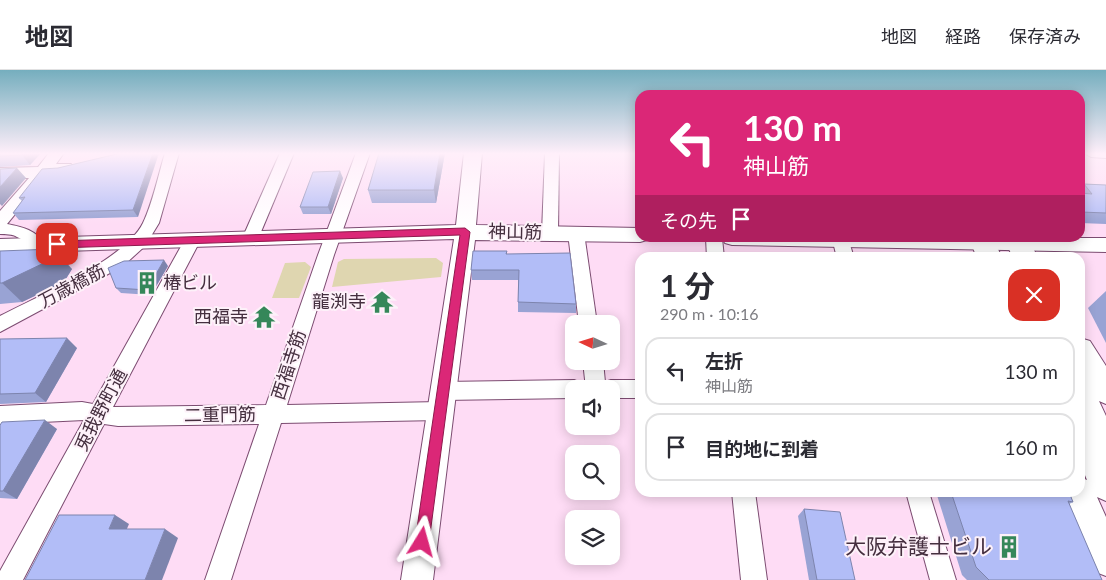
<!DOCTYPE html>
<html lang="ja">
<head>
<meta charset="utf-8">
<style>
	body { margin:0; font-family:Lato,"Noto Sans JP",sans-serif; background:#f2f2f3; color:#2b2b33; height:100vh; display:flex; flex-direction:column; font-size:19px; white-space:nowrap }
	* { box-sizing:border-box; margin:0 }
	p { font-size:16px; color:#7c7c81 }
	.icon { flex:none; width:28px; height:28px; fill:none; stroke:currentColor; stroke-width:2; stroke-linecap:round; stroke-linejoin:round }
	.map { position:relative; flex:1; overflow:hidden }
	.drawer { position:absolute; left:635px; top:182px; width:450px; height:245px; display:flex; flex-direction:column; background:#fff; border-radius:15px; box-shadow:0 2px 12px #0003 }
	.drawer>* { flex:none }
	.top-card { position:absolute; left:635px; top:20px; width:450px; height:152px; border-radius:15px; box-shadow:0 2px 12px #0003; background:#db2777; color:#fff; overflow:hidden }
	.needle { width:32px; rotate:274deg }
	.controls { position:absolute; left:565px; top:245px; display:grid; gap:10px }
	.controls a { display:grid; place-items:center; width:55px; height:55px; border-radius:10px; background:#fff; box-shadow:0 2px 12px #0003; font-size:25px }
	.pin { position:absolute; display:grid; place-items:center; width:42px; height:42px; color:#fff; margin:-21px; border-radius:10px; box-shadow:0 2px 8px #0006 }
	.me { position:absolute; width:55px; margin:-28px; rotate:8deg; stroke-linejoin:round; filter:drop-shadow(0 0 4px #0008) }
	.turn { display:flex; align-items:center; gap:18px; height:105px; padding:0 25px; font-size:22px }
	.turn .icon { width:65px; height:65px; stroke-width:2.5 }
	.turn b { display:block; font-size:35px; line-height:42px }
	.then { display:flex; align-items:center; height:48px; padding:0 25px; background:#0003; gap:10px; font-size:19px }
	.round { display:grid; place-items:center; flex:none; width:52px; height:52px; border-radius:15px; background:#f2f2f3 }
	.head { display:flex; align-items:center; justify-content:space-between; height:85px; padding:0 25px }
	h1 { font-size:30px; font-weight:700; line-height:38px }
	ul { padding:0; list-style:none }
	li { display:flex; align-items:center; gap:15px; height:68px; margin:0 10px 8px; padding:0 15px; border:2px solid #e1e1e2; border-radius:15px }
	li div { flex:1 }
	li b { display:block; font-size:19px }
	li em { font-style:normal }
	header { display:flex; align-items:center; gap:30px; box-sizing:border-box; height:70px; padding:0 25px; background:#fff; border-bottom:1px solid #e1e1e2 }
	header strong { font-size:24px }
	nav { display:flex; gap:28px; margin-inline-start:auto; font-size:18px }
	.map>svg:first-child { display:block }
	.green { fill:#dfd6b0 }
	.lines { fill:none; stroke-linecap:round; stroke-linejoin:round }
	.minor-casing { stroke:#7c4c71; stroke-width:2 }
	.tertiary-casing { stroke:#7c4c71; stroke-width:2 }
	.trunk-casing { stroke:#7c4c71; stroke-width:2 }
	.minor { fill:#fff; fill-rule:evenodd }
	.tertiary { fill:#fff; fill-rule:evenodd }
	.trunk { fill:#fff; fill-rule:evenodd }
	.wall { fill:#99a3d4 }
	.shaded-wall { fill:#7d84ad }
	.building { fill:#b2bdf7; stroke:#7d84ad }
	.route { fill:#db2777; stroke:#8e194d }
	.labels { text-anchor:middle; stroke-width:4; stroke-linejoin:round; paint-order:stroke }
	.street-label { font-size:18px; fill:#452f3f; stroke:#fdf1f9 }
	.poi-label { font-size:18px; fill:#452f3f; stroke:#fdf1f9; text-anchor:end }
	.near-poi-label { font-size:21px; fill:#452f3f; stroke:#fdf1f9; text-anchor:end }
</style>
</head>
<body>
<header>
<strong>地図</strong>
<nav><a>地図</a><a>経路</a><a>保存済み</a></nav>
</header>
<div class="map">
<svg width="1106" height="510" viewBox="0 0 1106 510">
	<rect width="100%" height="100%" fill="#fedcf5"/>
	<g class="green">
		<polygon points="436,188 443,193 441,207 332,217 338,192 344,189"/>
		<polygon points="305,192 311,197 299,228 272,228 285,193"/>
	</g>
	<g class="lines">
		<defs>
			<g id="minor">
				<path d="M 49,83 L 64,83 L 56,94 L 71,94 L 73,97 L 71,100 L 47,105 L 7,154 C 23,157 36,160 45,175 L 43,179 C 29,183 28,171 17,167 C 13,164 5,164 0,164 L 0,141 L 29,108 L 0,108 L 0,98 L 38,97 Z"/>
				<path d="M 165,83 L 179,83 L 159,153 L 145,176 L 123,196 L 0,262 L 0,246 C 38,226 125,190 143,153 C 153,132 158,106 165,83 Z"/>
				<polygon points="280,83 294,83 258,169 256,173 250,175 244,173 242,169"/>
				<polygon points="356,83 370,83 334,185 287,335 440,332 447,335 450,341 447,347 440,350 281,353 231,510 205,510 259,354 118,356 104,354 23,510 0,510 0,501 84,350 0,354 0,336 82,332 93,334 184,171 186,167 192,165 198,167 200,171 113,337 266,335 318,185"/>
				<polygon points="545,83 559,83 558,163 556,167 550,169 544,167 542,163"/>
				<polygon points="1084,83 1106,83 1106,88 1091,87"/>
				<polygon points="576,157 582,159 584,163 597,254 579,254 568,163 570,159"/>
				<polygon points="706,168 722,168 724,188 707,188"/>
				<polygon points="832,168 848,168 854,188 837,188"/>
				<polygon points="583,291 603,291 605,312 611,310 640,310 640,328 611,328 611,319 586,319"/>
				<polygon points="574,310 581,313 584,319 574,319 574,328 443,330 436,327 433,321 436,315 443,312"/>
				<polygon points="732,422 755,422 767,510 741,510"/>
				<polygon points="906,422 929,422 956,510 930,510"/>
			</g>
			<g id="tertiary">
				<polygon points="464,83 482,83 476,155 640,158 640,168 649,168 647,170 640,172 475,170 433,510 401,510 454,169 0,183 0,169 456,155"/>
				<polygon points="722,168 1106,168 1106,182 732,175 725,173"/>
			</g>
			<g id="trunk">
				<polygon points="969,168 993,168 1002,188 977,188"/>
				<polygon points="1004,168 1028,168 1038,188 1013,188"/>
				<polygon points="1080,268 1090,271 1106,296 1106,334 1099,331 1106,346 1106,431 1097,427 1106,447 1106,506 1093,501 1061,422 1080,422 1080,407 1087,410 1080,393 1080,310 1085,312 1080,304"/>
			</g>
		</defs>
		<use href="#minor" class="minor-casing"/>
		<use href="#tertiary" class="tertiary-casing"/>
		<use href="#trunk" class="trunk-casing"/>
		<use href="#minor" class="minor"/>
		<use href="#tertiary" class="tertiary"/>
		<use href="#trunk" class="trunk"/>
	</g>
	<g class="wall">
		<polygon points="0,83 41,83 30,95 0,97"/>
		<polygon points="121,83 138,147 19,150 13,143 22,131 19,128 58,98"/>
		<polygon points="445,83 436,133 372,133 368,120"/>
		<polygon points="343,108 331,144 303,144 300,137"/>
		<polygon points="1084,114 1106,115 1106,154 1080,153 1080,119"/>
		<polygon points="0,181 72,199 64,212 22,232 0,234"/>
		<polygon points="507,181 507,184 576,234 576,243 518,242 518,210 472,210 471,200"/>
		<polygon points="168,196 151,225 121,223 116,218"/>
		<polygon points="1106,221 1106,273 1088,238"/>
		<polygon points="0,269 77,278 46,332 0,334"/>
		<polygon points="0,355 57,359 17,429 0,428"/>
		<polygon points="936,422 1069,422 1073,432 1069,434 1102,510 967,510 962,505"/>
		<polygon points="804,439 855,510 809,510 798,446"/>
	</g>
	<g class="shaded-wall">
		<polygon points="23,83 41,83 30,95 22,85"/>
		<polygon points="153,83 159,83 138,147 133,140"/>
		<polygon points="440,83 445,83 436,133 434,120"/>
		<polygon points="17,98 26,108 2,136 0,134 0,117"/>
		<polygon points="340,101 343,108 331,144 328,137"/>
		<polygon points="54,179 72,199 64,212 22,232 2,213"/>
		<polygon points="164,190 168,196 151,225 147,220"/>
		<polygon points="67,268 77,278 46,332 35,323"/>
		<polygon points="45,350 57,359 17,429 3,421"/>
		<polygon points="115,445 129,454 123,468 109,459"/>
		<polygon points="165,459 178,468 162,510 145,510"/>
	</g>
	<g class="building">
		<polygon points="0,83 23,83 22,85 0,86"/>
		<polygon points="121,83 153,83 133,140 13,143 25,127 19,128 42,99 58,98"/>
		<polygon points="379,83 440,83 434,120 368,120"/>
		<polygon points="17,98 0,117 0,99"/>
		<polygon points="340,101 328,137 300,137 313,102"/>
		<polygon points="1084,114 1106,115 1106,143 1081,142 1080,140 1080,123 1092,124"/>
		<polygon points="54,179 46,192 2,213 0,213 0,181"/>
		<polygon points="473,181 507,181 506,184 570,183 576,234 518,232 519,200 471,200"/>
		<polygon points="683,185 699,185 702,188 683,188"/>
		<polygon points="781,186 806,188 781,188"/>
		<polygon points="164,190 147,220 116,218 108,198 124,191"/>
		<polygon points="67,268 35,323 0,324 0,269"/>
		<polygon points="45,350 3,421 0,421 0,355 2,352"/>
		<polygon points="951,422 1069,422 1073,432 1068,431 1102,510 989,510 976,497"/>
		<polygon points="804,439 840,442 855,510 817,510"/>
		<polygon points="59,445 115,445 109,459 165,459 145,510 25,510"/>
	</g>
	<linearGradient id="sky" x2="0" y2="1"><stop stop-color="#75aebe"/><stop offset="0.54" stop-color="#ffeffa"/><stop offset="1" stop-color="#ffeffa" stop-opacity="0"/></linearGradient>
	<rect width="1106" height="155" fill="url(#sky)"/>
	<polygon class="route" points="465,158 470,162 429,472 427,478 422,480 417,478 415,472 460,165 57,178 52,174 57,171"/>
	<defs>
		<symbol id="building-bare" viewBox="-9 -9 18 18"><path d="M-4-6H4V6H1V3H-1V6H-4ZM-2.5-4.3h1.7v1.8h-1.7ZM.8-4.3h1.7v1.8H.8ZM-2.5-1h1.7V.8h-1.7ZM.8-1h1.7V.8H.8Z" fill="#358759" stroke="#fdf1f9" stroke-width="2.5" paint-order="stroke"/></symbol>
		<symbol id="temple-bare" viewBox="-9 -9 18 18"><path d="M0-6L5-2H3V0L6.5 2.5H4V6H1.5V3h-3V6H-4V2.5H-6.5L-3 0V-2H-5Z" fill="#358759" stroke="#fdf1f9" stroke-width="2.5" paint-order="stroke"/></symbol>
	</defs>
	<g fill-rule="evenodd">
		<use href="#building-bare" x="131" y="197" width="32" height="32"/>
		<use href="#temple-bare" x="366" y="216" width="32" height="32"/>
		<use href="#temple-bare" x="248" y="231" width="32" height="32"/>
		<use href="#building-bare" x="993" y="461" width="32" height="32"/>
	</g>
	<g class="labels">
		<g class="street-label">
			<text transform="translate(515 162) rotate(1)" y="6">神山筋</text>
			<text transform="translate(72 216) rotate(-28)" y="6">万歳橋筋</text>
			<text transform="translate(289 295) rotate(-72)" y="6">西福寺筋</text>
			<text transform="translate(101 340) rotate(-62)" y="6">兎我野町通</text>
			<text transform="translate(220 345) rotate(-1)" y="6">二重門筋</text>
		</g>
		<g class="poi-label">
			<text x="163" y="219" text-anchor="start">椿ビル</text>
			<text x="366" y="238">龍渕寺</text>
			<text x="248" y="253">西福寺</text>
		</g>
		<g class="near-poi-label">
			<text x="992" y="484">大阪弁護士ビル</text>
		</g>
	</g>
</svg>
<div class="controls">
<a><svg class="needle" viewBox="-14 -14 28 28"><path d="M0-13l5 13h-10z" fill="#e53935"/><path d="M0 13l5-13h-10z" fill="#7c7c81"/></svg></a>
<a><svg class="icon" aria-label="sound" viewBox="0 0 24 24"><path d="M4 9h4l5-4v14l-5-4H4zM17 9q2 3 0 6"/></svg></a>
<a><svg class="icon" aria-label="search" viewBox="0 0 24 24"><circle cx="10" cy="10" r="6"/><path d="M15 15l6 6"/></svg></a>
<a><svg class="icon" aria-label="layers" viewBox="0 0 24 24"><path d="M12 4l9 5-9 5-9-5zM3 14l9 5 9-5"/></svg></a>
</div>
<div class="pin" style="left:57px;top:174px;background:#d93025"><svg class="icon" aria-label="arrive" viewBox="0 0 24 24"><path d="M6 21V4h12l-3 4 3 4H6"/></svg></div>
<svg class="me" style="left:422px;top:472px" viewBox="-20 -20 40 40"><path d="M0-17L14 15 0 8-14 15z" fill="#db2777" stroke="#fff" stroke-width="4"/></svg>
<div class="top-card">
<div class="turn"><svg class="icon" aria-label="left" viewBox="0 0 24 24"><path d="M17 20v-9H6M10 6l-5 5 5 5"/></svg><div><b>130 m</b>神山筋</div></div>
<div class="then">その先<svg class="icon" aria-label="arrive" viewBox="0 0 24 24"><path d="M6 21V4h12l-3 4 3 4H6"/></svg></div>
</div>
<section class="drawer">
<div class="head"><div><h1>1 分</h1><p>290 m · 10:16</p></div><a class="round" style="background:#d93025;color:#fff"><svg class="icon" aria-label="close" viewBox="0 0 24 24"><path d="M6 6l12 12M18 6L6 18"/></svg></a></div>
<ul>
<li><svg class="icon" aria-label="left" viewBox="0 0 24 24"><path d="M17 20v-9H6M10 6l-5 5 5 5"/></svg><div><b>左折</b><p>神山筋</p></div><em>130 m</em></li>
<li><svg class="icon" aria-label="arrive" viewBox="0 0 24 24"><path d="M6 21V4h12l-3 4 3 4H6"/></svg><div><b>目的地に到着</b></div><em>160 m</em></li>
</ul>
</section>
</div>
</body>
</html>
